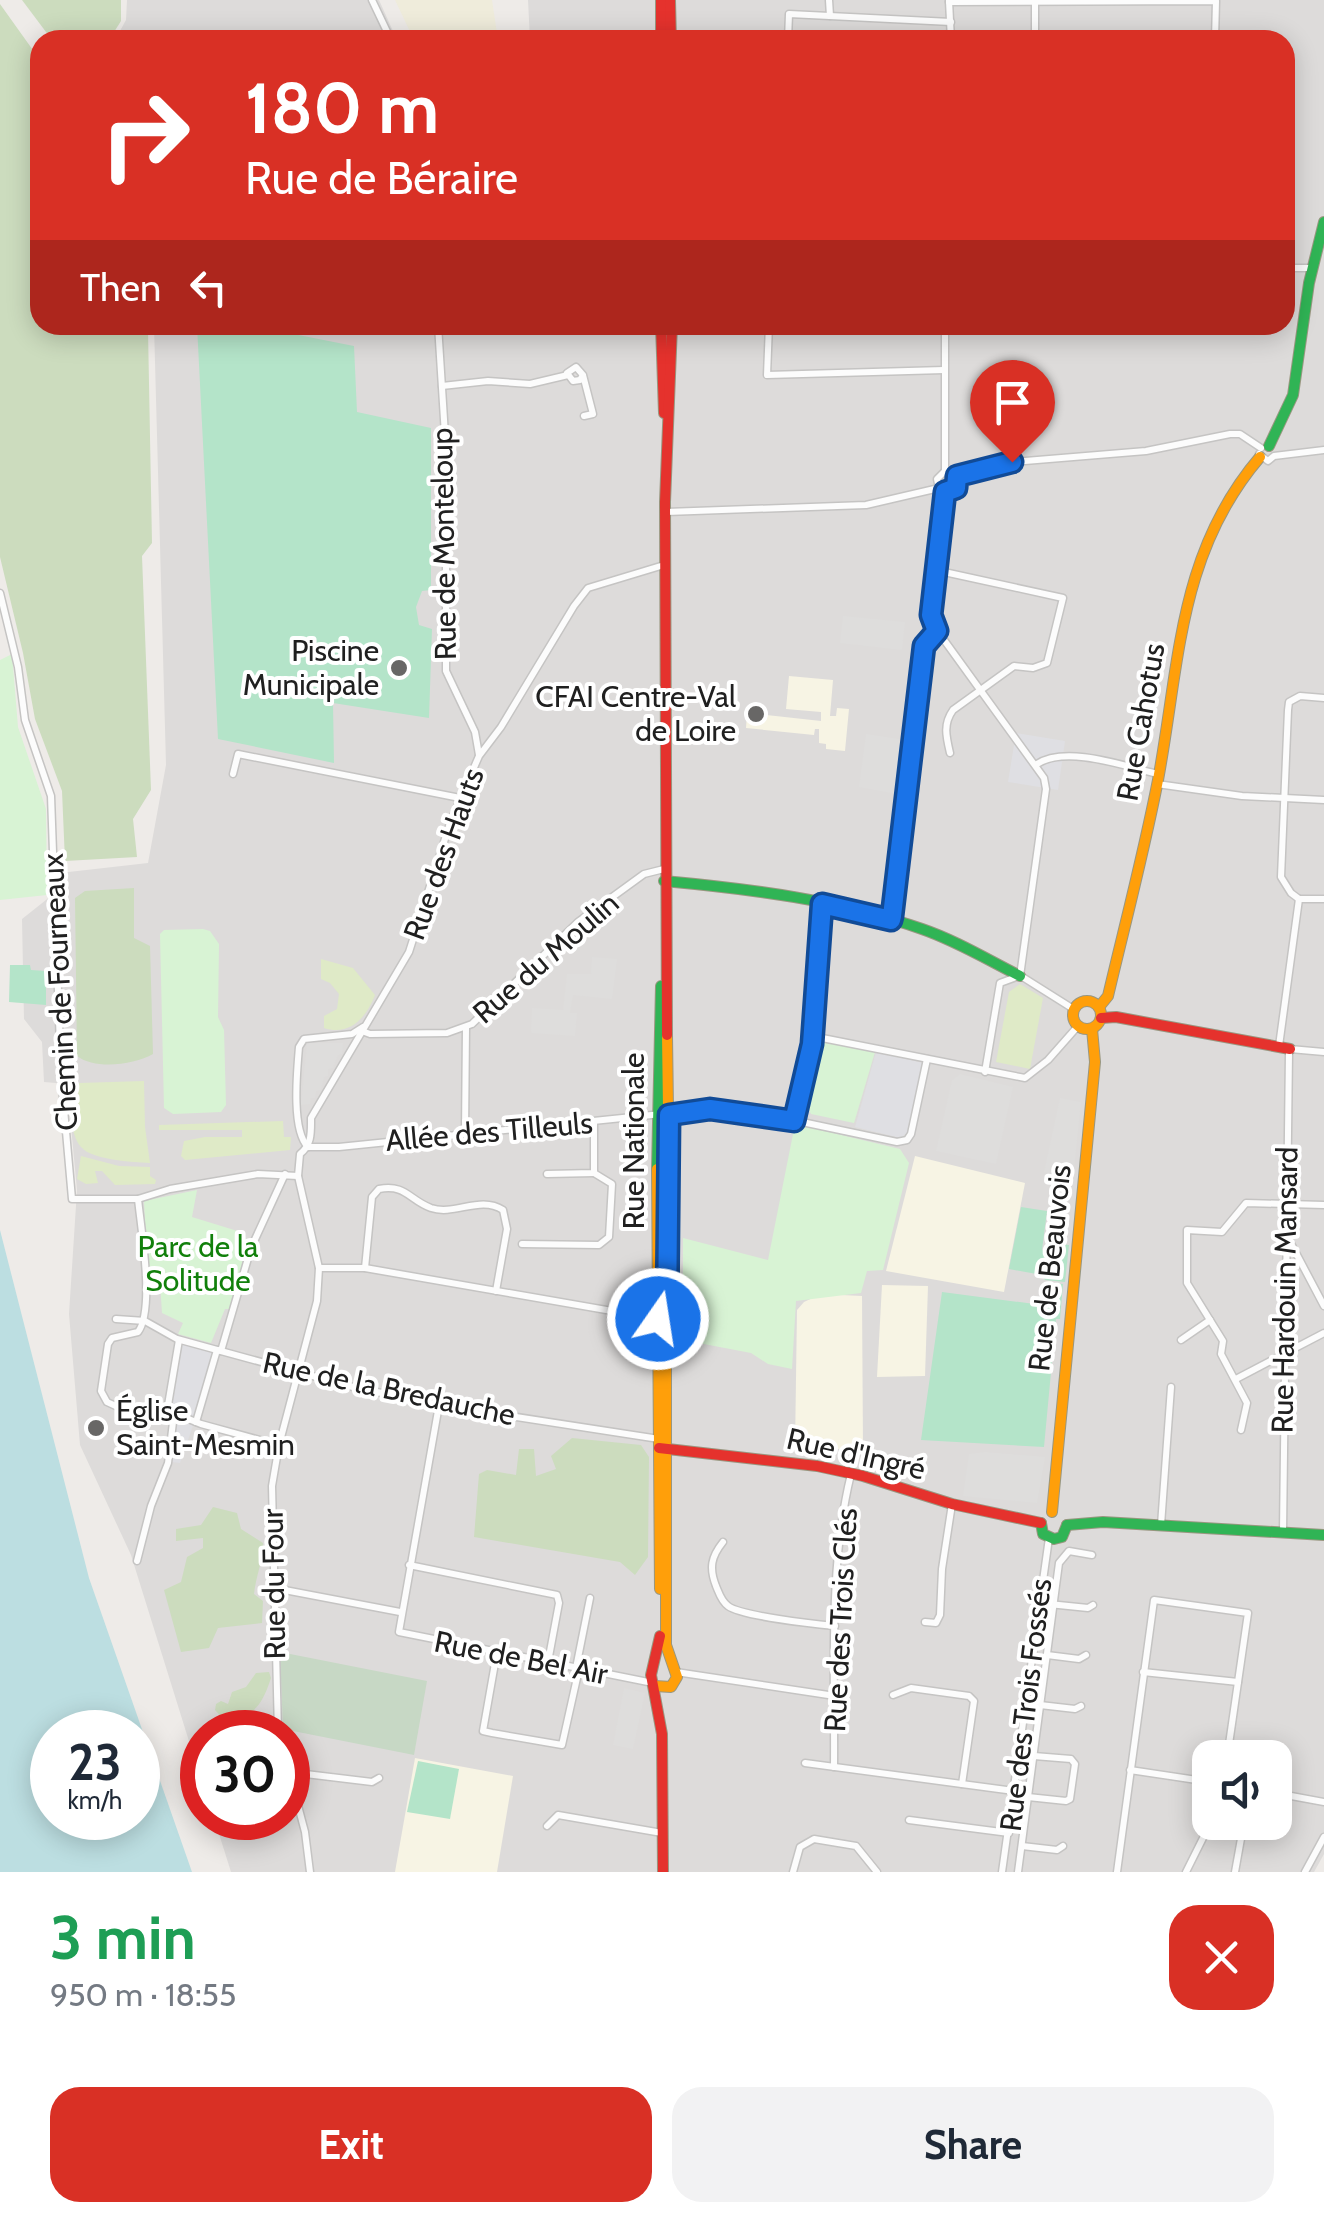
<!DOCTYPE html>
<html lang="en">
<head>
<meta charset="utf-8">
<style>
	body { margin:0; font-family:Cabin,sans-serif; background:#f2f2f3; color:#1f2937; height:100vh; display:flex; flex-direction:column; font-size:38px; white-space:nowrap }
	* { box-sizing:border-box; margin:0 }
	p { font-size:32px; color:#747a83 }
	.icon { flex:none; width:55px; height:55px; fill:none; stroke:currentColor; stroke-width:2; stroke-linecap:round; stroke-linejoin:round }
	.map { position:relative; height:1872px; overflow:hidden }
	.side { display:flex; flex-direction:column; background:#fff; flex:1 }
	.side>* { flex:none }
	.guide { position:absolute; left:30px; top:30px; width:1265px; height:305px; border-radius:30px; box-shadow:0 5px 25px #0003; background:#d93025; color:#fff; overflow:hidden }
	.controls { position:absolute; left:1192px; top:1740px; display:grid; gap:20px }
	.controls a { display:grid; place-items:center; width:100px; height:100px; border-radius:20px; background:#fff; box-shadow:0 5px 25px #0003; font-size:50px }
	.speed { position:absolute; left:30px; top:1710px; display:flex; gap:20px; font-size:50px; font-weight:700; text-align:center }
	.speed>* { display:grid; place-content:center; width:130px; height:130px; border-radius:50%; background:#fff; box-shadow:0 5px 25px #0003; line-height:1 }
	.speed small { font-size:25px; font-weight:400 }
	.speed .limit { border:15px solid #d22; background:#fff; color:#111 }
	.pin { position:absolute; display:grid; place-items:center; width:85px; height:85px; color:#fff; margin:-102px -42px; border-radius:50% 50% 50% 0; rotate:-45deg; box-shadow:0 0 10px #0007 }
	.pin .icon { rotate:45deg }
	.me { position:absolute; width:110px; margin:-55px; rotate:13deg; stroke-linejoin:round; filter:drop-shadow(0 0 8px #0008) }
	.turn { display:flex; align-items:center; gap:35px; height:210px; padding:0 50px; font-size:45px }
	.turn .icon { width:130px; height:130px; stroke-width:2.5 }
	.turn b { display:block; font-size:70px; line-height:85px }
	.then { display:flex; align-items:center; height:95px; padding:0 50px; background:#0003; gap:20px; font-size:38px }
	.round { display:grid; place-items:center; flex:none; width:105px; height:105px; border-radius:30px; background:#f2f2f3 }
	.head { display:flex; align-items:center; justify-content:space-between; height:170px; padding:0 50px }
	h1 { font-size:60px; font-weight:800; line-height:75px; color:#1e9e55 }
	.action { display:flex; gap:20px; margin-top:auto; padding:20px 50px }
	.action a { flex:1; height:115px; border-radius:30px; background:#d93025; color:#fff; font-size:40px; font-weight:800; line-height:115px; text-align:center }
	.action a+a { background:#f2f2f3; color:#1f2937 }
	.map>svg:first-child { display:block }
	.residential { fill:#dddbda; fill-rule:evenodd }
	.education { fill:#f7f4e4 }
	.farmland { fill:#efecdb }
	.grass { fill:#dfeac7 }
	.forest { fill:#ccdcbe }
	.cemetery { fill:#c7d8c5 }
	.park { fill:#d8f3d4 }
	.pitch { fill:#b4e4c9 }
	.parking { fill:#dedddc }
	.plaza { fill:#dfdfe3 }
	.water { fill:#bcdee1; fill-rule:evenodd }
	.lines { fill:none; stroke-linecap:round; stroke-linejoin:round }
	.street-casing { stroke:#c5c4c3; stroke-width:9 }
	.fast-casing { stroke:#999780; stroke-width:12 }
	.slow-casing { stroke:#999780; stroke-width:12 }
	.jam-casing { stroke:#999780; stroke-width:12 }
	.street { stroke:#fcfcfc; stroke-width:6 }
	.fast { stroke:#30b455; stroke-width:10 }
	.slow { stroke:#ff9f0a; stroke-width:10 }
	.jam { stroke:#e5322d; stroke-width:10 }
	.route-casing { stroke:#114b97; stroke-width:25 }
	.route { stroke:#1a73e8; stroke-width:18 }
	.poi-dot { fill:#686766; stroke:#fff; stroke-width:4 }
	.labels { text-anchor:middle; stroke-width:8; stroke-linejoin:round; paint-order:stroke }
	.street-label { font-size:30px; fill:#202020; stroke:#fff }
	.poi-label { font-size:30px; fill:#202020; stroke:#fff; text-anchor:end }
	.park-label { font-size:30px; fill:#11800b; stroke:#fff }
</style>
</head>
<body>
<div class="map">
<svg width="1324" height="1872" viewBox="0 0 1324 1872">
	<rect width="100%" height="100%" fill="#eeebe8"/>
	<g class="residential">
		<polygon points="127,0 379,0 397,40 115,40 126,20"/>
		<path d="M 528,0 L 1324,0 L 1324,1854 L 1314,1872 L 231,1872 L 214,1818 L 288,1818 L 288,1732 L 202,1732 L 202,1783 L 131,1555 L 80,1445 L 69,1314 L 77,1190 L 67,1084 L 44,1082 L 42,1042 L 24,1019 L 22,919 L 51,896 L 51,874 L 148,863 L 166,765 L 154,325 L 1285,325 L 1285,40 L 530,40 ZM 1210,1758 L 1275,1758 L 1275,1822 L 1210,1822 Z"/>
	</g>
	<g class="education">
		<polygon points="789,676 833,680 830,716 836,716 837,708 849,709 845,751 826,749 826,744 819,743 819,729 815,729 814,735 746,728 747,713 821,721 821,712 786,709"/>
		<polygon points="915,1156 1025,1183 1004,1292 886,1271"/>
		<polygon points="882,1285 928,1286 925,1376 877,1377"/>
		<polygon points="821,1294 862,1296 863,1450 795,1447 797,1310 804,1302"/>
		<polygon points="415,1758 513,1776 497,1872 395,1872"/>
	</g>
	<polygon class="farmland" points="395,0 492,0 498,40 414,40"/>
	<g class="grass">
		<path d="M 321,959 L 353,968 L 375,995 C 366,1019 349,1036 324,1028 L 324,1016 L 337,1009 L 339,994 L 330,983 L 321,979 Z"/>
		<polygon points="1020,984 1043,998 1030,1069 996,1062 1009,992"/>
		<path d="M 144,1081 L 145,1127 L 150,1163 C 132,1162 92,1160 81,1147 C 70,1135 71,1107 69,1092 L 79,1091 L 79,1083 Z"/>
		<polygon points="283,1121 284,1137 291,1137 290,1150 185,1160 181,1156 184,1141 205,1137 242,1137 242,1130 159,1130 159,1125"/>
		<polygon points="81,1156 119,1166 150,1167 150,1176 156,1180 155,1184 115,1185 102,1171 95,1171 98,1183 86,1184 77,1179"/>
	</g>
	<g class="forest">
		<polygon points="22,0 121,0 121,21 109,40 52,40"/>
		<polygon points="0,4 40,60 40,325 147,325 148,330 152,543 142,556 151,790 133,819 137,857 65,861 62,791 35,719 23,653 0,557"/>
		<path d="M 134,888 L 134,938 L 150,946 L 153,1054 C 134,1065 95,1070 77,1056 L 75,898 L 85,891 Z"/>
		<polygon points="572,1438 641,1445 649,1457 648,1557 635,1575 620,1562 474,1537 479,1474 487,1470 516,1475 519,1449 534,1449 536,1476 556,1469 551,1456"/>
		<path d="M 213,1507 L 237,1513 L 241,1529 L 263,1543 C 263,1562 256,1575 254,1594 L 263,1601 L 262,1623 L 218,1628 L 209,1648 L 181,1652 L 164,1590 L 181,1582 L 187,1557 L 203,1548 L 203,1538 L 176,1541 L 176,1529 L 201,1525 Z"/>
		<path d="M 269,1672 L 271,1678 C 262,1705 255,1716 226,1722 L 215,1710 L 216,1704 L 221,1701 L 228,1704 L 232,1692 L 246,1687 L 256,1673 Z"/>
	</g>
	<polygon class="cemetery" points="280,1652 427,1681 414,1755 283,1729"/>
	<g class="park">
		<polygon points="12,654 18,727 46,809 47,895 0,900 0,660"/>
		<polygon points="203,929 210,931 219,944 218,1017 224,1030 226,1105 221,1112 173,1114 164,1108 160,934 164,930"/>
		<polygon points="822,1041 875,1052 854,1123 811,1114 808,1108"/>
		<polygon points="795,1124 900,1149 909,1163 883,1270 867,1271 861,1293 796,1301 792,1369 768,1364 751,1353 683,1340 683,1238 768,1260"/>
		<polygon points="197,1190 192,1217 244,1233 247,1242 232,1309 225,1309 211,1343 178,1334 183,1323 162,1313 160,1283 148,1280 144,1201"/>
	</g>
	<g class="pitch">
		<polygon points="197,325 248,325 354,346 357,412 431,428 431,590 422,591 416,607 419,625 432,629 429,718 333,703 334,763 218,739"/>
		<polygon points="10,965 30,965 31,970 46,971 46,1005 9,1002"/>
		<polygon points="1021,1207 1047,1211 1042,1250 1056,1251 1057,1244 1069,1245 1065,1282 1045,1280 1042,1275 1009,1269"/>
		<polygon points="1044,1283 1063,1284 1060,1319 1056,1319 1044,1447 921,1440 942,1292 1042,1305"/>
		<polygon points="418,1761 459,1769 450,1819 407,1812"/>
	</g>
	<g class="parking">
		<polygon points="843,616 905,622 902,650 840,643"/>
		<polygon points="866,734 905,740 897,794 859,787"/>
		<polygon points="592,957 617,959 612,999 573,995 570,1013 577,1013 575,1036 531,1033 532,1008 563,1010 567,974 591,974"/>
		<polygon points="307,1043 343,1043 342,1054 338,1055 333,1068 328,1069 328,1076 324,1077 321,1090 316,1091 315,1098 311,1098 310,1104 301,1105"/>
		<polygon points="960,1074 1013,1087 996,1164 936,1151 952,1080"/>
		<polygon points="1060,1098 1081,1102 1073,1179 1044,1172"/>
		<polygon points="985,1452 1045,1457 1037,1503 963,1496 969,1454"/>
		<polygon points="624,1688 645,1693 633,1749 613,1745"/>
	</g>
	<g class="plaza">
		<polygon points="1016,733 1065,741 1058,790 1008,782"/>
		<polygon points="876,1052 923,1063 910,1130 901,1138 855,1127"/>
		<polygon points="177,1339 219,1351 180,1463 165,1461 170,1444 166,1410"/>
	</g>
	<path class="water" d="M 0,1230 L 89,1578 L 192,1872 L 0,1872 ZM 52,1732 L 138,1732 L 138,1818 L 52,1818 Z"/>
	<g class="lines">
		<defs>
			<g id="street">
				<polyline points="372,0 391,40"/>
				<polyline points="829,0 830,16"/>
				<polyline points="949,1 951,40"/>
				<polyline points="949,2 1216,1 1215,40"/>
				<polyline points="1035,4 1035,40"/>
				<polyline points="788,40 789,14 951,22"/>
				<polyline points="1285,268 1312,268"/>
				<polyline points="438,325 446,451 446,671 475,732 479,755"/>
				<polyline points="769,325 767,375 944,370"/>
				<polyline points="945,325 945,471"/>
				<polyline points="583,375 576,367 567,373 573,381 580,380 583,375 593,414 584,416"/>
				<polyline points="442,386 488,381 530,384 568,375"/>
				<polyline points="1259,454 1268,461 1274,456 1324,450"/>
				<polyline points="957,477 1012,462 1146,451 1230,434 1240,434 1261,448"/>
				<polyline points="939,488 937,479 945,471"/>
				<polyline points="945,492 931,622 1044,778 1046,789 1020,976"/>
				<polyline points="945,492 956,488 957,477"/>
				<polyline points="666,512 866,505 939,488"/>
				<path d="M 935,570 L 1063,598 L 1047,663 L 1033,668 L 1014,666 L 953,710 C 943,724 946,736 950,753"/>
				<polyline points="0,593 18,667 25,720 51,796 61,1075 72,1199 138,1199 170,1189 258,1174 298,1176"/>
				<path d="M 1037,764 C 1066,745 1124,766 1158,774"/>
				<polyline points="233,774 238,754 460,798"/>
				<polyline points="1157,784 1242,796 1324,800"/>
				<polyline points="1299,899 1291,893 1281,877 1288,710 1289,702 1300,696 1324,698"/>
				<polyline points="1299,899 1324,899"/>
				<polyline points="891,919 924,646 937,631"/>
				<polyline points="1021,976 1075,1010"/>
				<polyline points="362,1031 370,1034 447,1033 472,1024 578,922 644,874 664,869"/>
				<polyline points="812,1036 1025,1078 1048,1060 1078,1026"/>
				<polyline points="1279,1046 1299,899"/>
				<polyline points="985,1072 1000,983 1019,976"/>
				<polyline points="795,1121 812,1044 822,905"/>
				<polyline points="465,1133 466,1027"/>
				<polyline points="308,1147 339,1147 710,1109 764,1114 897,1142 907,1140 911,1134 927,1059"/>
				<path d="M 308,1147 C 291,1130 297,1071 299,1047 L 304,1039 L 352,1034 L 363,1027"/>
				<polyline points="547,1174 594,1173 594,1122"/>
				<path d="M 138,1199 C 141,1229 155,1309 138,1332 L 112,1338 L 108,1344 L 101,1391 L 107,1402 L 120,1408 L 166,1410 L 201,1424 L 278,1445"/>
				<polyline points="1287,1236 1324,1306"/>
				<polyline points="522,1244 599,1245 609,1237 612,1184 594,1173"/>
				<polyline points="319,1268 365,1268 658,1319"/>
				<path d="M 365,1268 L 372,1197 L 379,1189 C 406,1184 409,1200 431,1208 C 455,1216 480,1195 503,1210 L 507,1229 L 496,1291"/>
				<polyline points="116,1319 145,1321 177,1339 353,1387 439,1405 659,1439"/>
				<polyline points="1181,1340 1210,1320"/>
				<polyline points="221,1351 251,1248 285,1174"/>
				<polyline points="1236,1379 1324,1333"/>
				<polyline points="439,1405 399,1632 653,1683"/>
				<polyline points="167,1411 179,1340"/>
				<polyline points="196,1422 217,1350"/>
				<polyline points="1241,1430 1247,1403 1221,1354 1223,1341 1187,1283 1187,1230 1222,1232 1246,1203 1324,1205"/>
				<polyline points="1161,1525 1171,1387"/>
				<polyline points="1283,1532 1289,1053 1290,1049 1324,1052"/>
				<path d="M 723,1542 C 711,1557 709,1568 716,1586 C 719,1593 721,1601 728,1606 C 741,1616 815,1624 835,1626"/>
				<polyline points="137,1561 151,1506 168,1463 174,1414"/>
				<polyline points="409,1565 557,1595 559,1603 548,1662"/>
				<polyline points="274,1588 400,1612"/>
				<polyline points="1039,1603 1088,1608 1093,1605"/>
				<polyline points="925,1622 936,1623 940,1615 942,1569 952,1504"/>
				<polyline points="497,1652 483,1731 492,1733 562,1745 579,1669"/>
				<polyline points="1047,1655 1079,1659 1086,1655"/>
				<polyline points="576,1668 590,1598"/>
				<polyline points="676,1672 835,1696"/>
				<polyline points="1143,1672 1238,1682"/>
				<polyline points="893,1695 911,1688 969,1696 974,1701 962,1784"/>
				<polyline points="1040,1705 1075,1709 1081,1706"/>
				<path d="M 278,1732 L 272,1486 L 279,1445 L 317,1301 L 319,1268 L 298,1176 L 300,1154 C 312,1144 311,1133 311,1118 L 409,952 L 450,823 L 479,756 L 501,727 L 574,606 L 588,588 L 664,565"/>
				<polyline points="805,1763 1014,1791"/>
				<path d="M 834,1767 C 835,1670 828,1568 851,1474"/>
				<polyline points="288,1768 305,1832 310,1872"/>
				<polyline points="1130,1770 1210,1782"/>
				<polyline points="289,1772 372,1782 379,1778"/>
				<polyline points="1275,1793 1324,1802"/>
				<polyline points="1028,1797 1066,1801 1070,1799 1075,1764 1071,1759 1034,1756"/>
				<polyline points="909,1820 1009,1833"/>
				<polyline points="547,1826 558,1815 662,1833"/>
				<polyline points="1022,1846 1057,1850 1063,1846"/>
				<polyline points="793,1872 800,1847 814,1839 856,1846 877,1872"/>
				<polyline points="1002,1872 1049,1538"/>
				<polyline points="1018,1872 1059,1563 1069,1551 1092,1555"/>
				<polyline points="1117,1872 1154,1600 1248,1613 1227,1758"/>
				<polyline points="1186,1872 1211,1822"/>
				<polyline points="1235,1872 1244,1822"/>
				<polyline points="1305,1872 1324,1837"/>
			</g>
			<g id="fast">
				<polyline points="1269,446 1293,395 1309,283 1324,222"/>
				<path d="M 664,881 C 751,889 839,900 922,929 C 957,941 988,960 1020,976"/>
				<polyline points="657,1169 661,986"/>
				<polyline points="1041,1523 1043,1534 1054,1539 1062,1537 1067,1525"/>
				<polyline points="1067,1525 1103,1522 1324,1535"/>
			</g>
			<g id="slow">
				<circle cx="1087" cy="1015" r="14"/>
				<path d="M 1099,1007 L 1108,996 C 1125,924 1144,852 1158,780 C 1180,662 1178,553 1260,457"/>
				<polyline points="657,1169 660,1589"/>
				<polyline points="1052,1512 1095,1062 1092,1029"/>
				<polyline points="655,1686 671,1687 677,1677 666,1645 666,1242 669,1184 667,1035"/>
			</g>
			<g id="jam">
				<polyline points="661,0 661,40"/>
				<polyline points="670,0 671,40"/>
				<polyline points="661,325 664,413"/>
				<polyline points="1101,1018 1116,1017 1290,1049"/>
				<polyline points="667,1035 665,502 672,325"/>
				<polyline points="659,1448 817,1466 863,1476 952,1504 1041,1523"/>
				<polyline points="660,1636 651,1675 662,1734 663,1872"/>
			</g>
		</defs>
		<use href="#street" class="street-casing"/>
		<use href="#fast" class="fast-casing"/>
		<use href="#slow" class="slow-casing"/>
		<use href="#jam" class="jam-casing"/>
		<use href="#street" class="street"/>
		<use href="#fast" class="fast"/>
		<use href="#slow" class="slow"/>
		<use href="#jam" class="jam"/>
	</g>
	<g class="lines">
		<defs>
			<polyline id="route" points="658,1319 667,1319 669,1115 710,1109 794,1121 812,1044 822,904 891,920 892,916 924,646 937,631 931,615 945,492 956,488 957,476 1012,462"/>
		</defs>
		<use href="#route" class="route-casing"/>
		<use href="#route" class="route"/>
	</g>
	<g class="poi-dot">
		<circle cx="399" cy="668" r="10"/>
		<circle cx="756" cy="714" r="10"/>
		<circle cx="96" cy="1428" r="10"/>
	</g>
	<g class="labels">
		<g class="street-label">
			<text transform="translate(444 544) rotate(-91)" y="10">Rue de Monteloup</text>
			<text transform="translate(1141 722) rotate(-80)" y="10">Rue Cahotus</text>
			<text transform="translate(444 854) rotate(-70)" y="10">Rue des Hauts</text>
			<text transform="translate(546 958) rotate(-41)" y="10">Rue du Moulin</text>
			<text transform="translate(60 992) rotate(-93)" y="10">Chemin de Fourneaux</text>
			<text transform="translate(489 1132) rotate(-5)" y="10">Allée des Tilleuls</text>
			<text transform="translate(634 1141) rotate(-90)" y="10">Rue Nationale</text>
			<text transform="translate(1050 1268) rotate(-84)" y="10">Rue de Beauvois</text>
			<text transform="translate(1285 1290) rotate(-89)" y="10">Rue Hardouin Mansard</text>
			<text transform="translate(389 1389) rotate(12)" y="10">Rue de la Bredauche</text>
			<text transform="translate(856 1454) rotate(13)" y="10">Rue d'Ingré</text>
			<text transform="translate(274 1584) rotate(-91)" y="10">Rue du Four</text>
			<text transform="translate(841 1620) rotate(-87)" y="10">Rue des Trois Clés</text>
			<text transform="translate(521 1658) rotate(11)" y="10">Rue de Bel Air</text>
			<text transform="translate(1026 1705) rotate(-83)" y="10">Rue des Trois Fossés</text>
		</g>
		<g class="poi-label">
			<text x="379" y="661">Piscine<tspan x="379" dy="34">Municipale</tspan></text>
			<text x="736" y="707">CFAI Centre-Val<tspan x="736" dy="34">de Loire</tspan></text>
			<text x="116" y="1421" text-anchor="start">Église<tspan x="116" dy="34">Saint-Mesmin</tspan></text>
		</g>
		<g class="park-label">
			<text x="198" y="1257">Parc de la<tspan x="198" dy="34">Solitude</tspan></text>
		</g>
	</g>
</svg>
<div class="controls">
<a><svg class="icon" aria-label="sound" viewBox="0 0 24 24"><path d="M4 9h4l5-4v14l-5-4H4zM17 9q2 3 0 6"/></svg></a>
</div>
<div class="speed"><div>23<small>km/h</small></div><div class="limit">30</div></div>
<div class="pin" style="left:1012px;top:462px;background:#d93025"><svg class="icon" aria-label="arrive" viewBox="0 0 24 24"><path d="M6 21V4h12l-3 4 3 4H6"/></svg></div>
<svg class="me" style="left:658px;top:1319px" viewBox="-20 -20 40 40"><circle r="17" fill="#1a73e8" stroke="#fff" stroke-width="3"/><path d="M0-11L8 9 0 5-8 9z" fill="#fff"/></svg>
<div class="guide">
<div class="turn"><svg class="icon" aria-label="right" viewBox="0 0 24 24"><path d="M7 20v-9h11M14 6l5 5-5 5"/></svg><div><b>180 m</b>Rue de Béraire</div></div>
<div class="then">Then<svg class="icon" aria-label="left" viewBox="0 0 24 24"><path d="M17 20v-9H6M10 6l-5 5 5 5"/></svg></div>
</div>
</div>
<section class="side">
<div class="head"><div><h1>3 min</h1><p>950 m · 18:55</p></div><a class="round" style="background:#d93025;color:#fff"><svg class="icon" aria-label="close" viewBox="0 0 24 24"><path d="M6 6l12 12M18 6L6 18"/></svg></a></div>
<div class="action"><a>Exit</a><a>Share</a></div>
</section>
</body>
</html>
